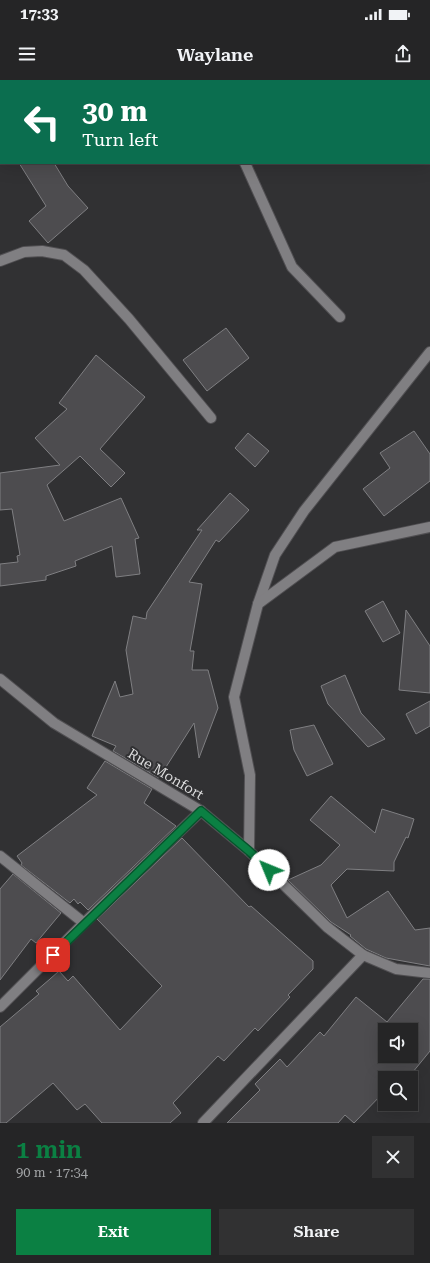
<!DOCTYPE html>
<html lang="en">
<head>
<meta charset="utf-8">
<style>
	body { margin:0; font-family:"Roboto Serif",serif; background:#313132; color:#f1f3f6; height:100vh; display:flex; flex-direction:column; font-size:15px; white-space:nowrap }
	* { box-sizing:border-box; margin:0 }
	p { font-size:13px; color:#a3a5a7 }
	.icon { flex:none; width:22px; height:22px; fill:none; stroke:currentColor; stroke-width:2; stroke-linecap:round; stroke-linejoin:round }
	.map { position:relative; height:1043px; overflow:hidden }
	.details { display:flex; flex-direction:column; background:#252526; flex:1 }
	.details>* { flex:none }
	.hud { position:absolute; left:0px; top:0px; width:430px; height:84px; box-shadow:0 4px 16px #0002,0 0 0 1px #424243; background:#0b6e4f; color:#fff; overflow:hidden }
	.tools { position:absolute; left:378px; top:943px; display:grid; gap:8px }
	.tools a { display:grid; place-items:center; width:40px; height:40px; border-radius:0px; background:#252526; box-shadow:0 4px 16px #0002,0 0 0 1px #424243; font-size:20px }
	.pin { position:absolute; display:grid; place-items:center; width:34px; height:34px; color:#fff; margin:-17px; border-radius:8px; box-shadow:0 2px 6px #0006 }
	.me { position:absolute; width:44px; margin:-22px; rotate:315deg; stroke-linejoin:round; filter:drop-shadow(0 0 3px #0008) }
	.turn { display:flex; align-items:center; gap:14px; height:84px; padding:0 16px; font-size:18px }
	.turn .icon { width:52px; height:52px; stroke-width:2.5 }
	.turn b { display:block; font-size:28px; line-height:34px }
	.round { display:grid; place-items:center; flex:none; width:42px; height:42px; border-radius:0px; background:#313132 }
	.overview { display:flex; align-items:center; justify-content:space-between; height:68px; padding:0 16px }
	h1 { font-size:24px; font-weight:600; line-height:30px; color:#0b8043 }
	.primary-button { display:flex; gap:8px; margin-top:auto; padding:8px 16px }
	.primary-button a { flex:1; height:46px; border-radius:0px; background:#0b8043; color:#fff; font-size:16px; font-weight:600; line-height:46px; text-align:center }
	.primary-button a+a { background:#313132; color:#f1f3f6 }
	.status { display:flex; justify-content:space-between; align-items:center; height:28px; padding:0 20px; background:#252526; direction:ltr }
	.status svg { height:11px; fill:currentColor }
	header { display:flex; justify-content:space-between; align-items:center; height:52px; padding:0 16px; background:#252526; font-size:18px; font-weight:600 }
	.map>svg:first-child { display:block }
	.building { fill:#4d4c4f; stroke:#7f7f82; fill-rule:evenodd }
	.lines { fill:none; stroke-linecap:round; stroke-linejoin:round }
	.minor-casing { stroke:#504f52; stroke-width:12 }
	.minor { stroke:#807f82; stroke-width:10 }
	.route-casing { stroke:#07532c; stroke-width:10 }
	.route { stroke:#0b8043; stroke-width:7 }
	.labels { text-anchor:middle; stroke-width:4; stroke-linejoin:round; paint-order:stroke }
	.street-label { font-size:14px; fill:#ddddde; stroke:#313133 }
</style>
</head>
<body>
<div class="status"><b>17:33</b><svg viewBox="0 0 49 12"><path d="M0 12V9h3v3zM5 12V6h3v6zM10 12V3h3v9zM15 12V0h3v12zM26 1h20v11H26zM47 4h2v5h-2z"/></svg></div>
<header><svg class="icon" aria-label="menu" viewBox="0 0 24 24"><path d="M4 6h16M4 12h16M4 18h16"/></svg>Waylane<svg class="icon" aria-label="share" viewBox="0 0 24 24"><path d="M12 15V3M7 8l5-5 5 5M5 13v7h14v-7"/></svg></header>
<div class="map">
<svg width="430" height="1043" viewBox="0 0 430 1043">
	<rect width="100%" height="100%" fill="#313133"/>
	<g class="building">
		<polygon points="19,83 54,83 68,106 88,128 48,163 29,141 46,126"/>
		<polygon points="226,248 249,278 207,311 183,280"/>
		<polygon points="96,275 145,317 100,369 125,393 111,407 80,376 47,405 64,441 121,418 139,458 135,459 140,494 116,497 112,466 75,481 76,486 46,496 46,500 0,506 0,484 18,482 17,476 20,475 12,429 0,430 0,393 60,385 35,358 67,329 59,323"/>
		<polygon points="414,351 430,374 430,401 384,436 363,409 390,388 380,373"/>
		<polygon points="248,353 269,371 255,387 235,368"/>
		<polygon points="230,413 249,430 219,462 216,460 189,502 202,504 190,571 194,571 192,590 208,590 218,628 199,678 194,643 159,698 113,671 116,666 92,656 115,601 120,617 133,614 126,570 133,536 146,539 147,532 202,450 197,450"/>
		<polygon points="383,521 400,553 383,562 365,531"/>
		<polygon points="406,530 430,566 430,613 399,610"/>
		<polygon points="345,595 361,633 385,659 368,667 328,624 321,606"/>
		<polygon points="430,621 430,646 416,654 406,634"/>
		<polygon points="314,645 333,684 307,696 294,670 290,650"/>
		<polygon points="105,681 152,709 144,723 176,746 88,830 80,822 78,824 74,819 70,823 21,785 22,783 17,776 97,715 87,708"/>
		<polygon points="331,716 375,753 382,729 414,739 408,758 406,757 394,782 394,791 347,789 331,805 347,838 388,811 415,850 430,848 430,886 386,878 366,869 350,856 351,855 331,842 288,800 321,785 340,765 310,740"/>
		<polygon points="182,758 249,827 251,826 313,881 313,889 288,915 290,917 258,951 255,948 224,981 218,976 173,1023 181,1033 170,1043 102,1043 85,1024 77,1030 53,1003 6,1043 0,1043 0,947 39,914 36,911 50,899 59,891 68,901 73,896 120,950 162,906 97,839"/>
		<polygon points="13,794 61,833 36,863 31,859 0,900 0,809"/>
		<path d="M 423,899 L 430,899 L 430,971 L 408,998 L 385,998 L 385,1011 L 354,1043 L 345,1035 L 338,1043 L 227,1043 L 260,1010 L 255,1004 L 280,979 L 287,987 L 320,952 L 324,956 L 356,917 L 387,942 ZM 385,950 L 411,950 L 411,976 L 385,976 Z"/>
	</g>
	<g class="lines">
		<defs>
			<g id="minor">
				<polyline points="228,0 229,1"/>
				<polyline points="361,0 361,1"/>
				<polyline points="245,83 292,187 340,237"/>
				<polyline points="0,181 24,172 42,171 64,175 84,190 129,239 211,338"/>
				<polyline points="258,524 275,475 304,431 430,272"/>
				<polyline points="0,599 54,643 201,731 249,771 327,847 363,875 396,889 430,893"/>
				<polyline points="249,771 250,695 234,617 258,524 335,467 430,447"/>
				<polyline points="0,776 84,843"/>
				<polyline points="0,927 84,843 201,731"/>
				<polyline points="203,1043 363,875"/>
			</g>
		</defs>
		<use href="#minor" class="minor-casing"/>
		<use href="#minor" class="minor"/>
	</g>
	<g class="lines">
		<defs>
			<polyline id="route" points="53,875 201,731 249,771 269,790"/>
		</defs>
		<use href="#route" class="route-casing"/>
		<use href="#route" class="route"/>
	</g>
	<g class="labels">
		<g class="street-label">
			<text transform="translate(166 694) rotate(31)" y="5">Rue Monfort</text>
		</g>
	</g>
</svg>
<div class="tools">
<a><svg class="icon" aria-label="sound" viewBox="0 0 24 24"><path d="M4 9h4l5-4v14l-5-4H4zM17 9q2 3 0 6"/></svg></a>
<a><svg class="icon" aria-label="search" viewBox="0 0 24 24"><circle cx="10" cy="10" r="6"/><path d="M15 15l6 6"/></svg></a>
</div>
<div class="pin" style="left:53px;top:875px;background:#d93025"><svg class="icon" aria-label="arrive" viewBox="0 0 24 24"><path d="M6 21V4h12l-3 4 3 4H6"/></svg></div>
<svg class="me" style="left:269px;top:790px" viewBox="-20 -20 40 40"><circle r="19" fill="#fff"/><path d="M0-13L10 11 0 6-10 11z" fill="#0b8043"/></svg>
<div class="hud">
<div class="turn"><svg class="icon" aria-label="left" viewBox="0 0 24 24"><path d="M17 20v-9H6M10 6l-5 5 5 5"/></svg><div><b>30 m</b>Turn left</div></div>
</div>
</div>
<section class="details">
<div class="overview"><div><h1>1 min</h1><p>90 m · 17:34</p></div><a class="round"><svg class="icon" aria-label="close" viewBox="0 0 24 24"><path d="M6 6l12 12M18 6L6 18"/></svg></a></div>
<div class="primary-button"><a>Exit</a><a>Share</a></div>
</section>
</body>
</html>
